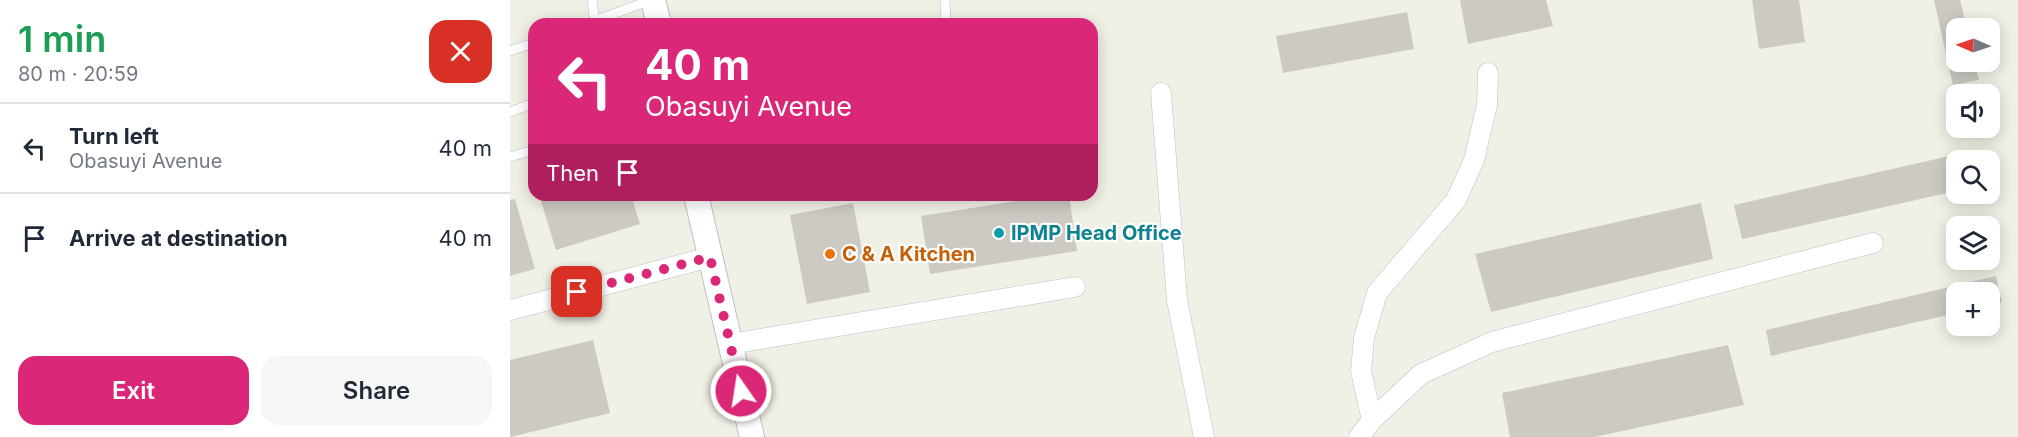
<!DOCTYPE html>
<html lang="en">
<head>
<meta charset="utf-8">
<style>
	body { margin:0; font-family:Inter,sans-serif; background:#f6f6f7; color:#1f2937; height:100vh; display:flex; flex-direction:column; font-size:22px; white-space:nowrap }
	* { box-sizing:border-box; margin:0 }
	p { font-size:20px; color:#747a83 }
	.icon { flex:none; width:33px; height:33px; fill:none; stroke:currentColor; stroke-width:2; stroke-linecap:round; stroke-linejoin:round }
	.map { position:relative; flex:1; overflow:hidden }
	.drawer { display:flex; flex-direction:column; background:#fff; width:510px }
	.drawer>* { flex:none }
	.guide { position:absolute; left:18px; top:18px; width:570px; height:183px; border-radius:18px; box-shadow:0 3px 15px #0003; background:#db2777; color:#fff; overflow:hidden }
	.needle { width:39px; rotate:272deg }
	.controls { position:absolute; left:1436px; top:18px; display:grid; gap:12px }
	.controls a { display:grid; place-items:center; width:54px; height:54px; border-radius:12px; background:#fff; box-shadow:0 3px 15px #0003; font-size:30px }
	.pin { position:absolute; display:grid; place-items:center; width:51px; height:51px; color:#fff; margin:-26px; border-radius:12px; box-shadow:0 3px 9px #0006 }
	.me { position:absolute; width:66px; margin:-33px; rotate:347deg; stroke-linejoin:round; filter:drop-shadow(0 0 4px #0008) }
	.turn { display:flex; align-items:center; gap:21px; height:126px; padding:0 18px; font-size:27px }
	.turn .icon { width:78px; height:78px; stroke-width:2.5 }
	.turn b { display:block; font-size:42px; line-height:51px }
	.then { display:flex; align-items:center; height:57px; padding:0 18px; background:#0003; gap:12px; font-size:22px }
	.round { display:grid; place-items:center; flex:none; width:63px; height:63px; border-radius:18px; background:#f6f6f7 }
	.overview { display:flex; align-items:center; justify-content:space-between; height:102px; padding:0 18px }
	h1 { font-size:36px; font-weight:600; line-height:45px; color:#1e9e55 }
	.cta { display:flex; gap:12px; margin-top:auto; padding:12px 18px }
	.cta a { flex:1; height:69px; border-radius:18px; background:#db2777; color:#fff; font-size:24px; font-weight:600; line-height:69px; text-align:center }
	.cta a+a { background:#f6f6f7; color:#1f2937 }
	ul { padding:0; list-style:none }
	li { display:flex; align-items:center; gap:18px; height:90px; padding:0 18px; border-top:2px solid #e0e1e3 }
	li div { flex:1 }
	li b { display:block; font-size:22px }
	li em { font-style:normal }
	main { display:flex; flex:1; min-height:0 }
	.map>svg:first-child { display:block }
	.building { fill:#cccac3 }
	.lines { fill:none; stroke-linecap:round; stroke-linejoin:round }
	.service-casing { stroke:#bdbfc6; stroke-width:10 }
	.minor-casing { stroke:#bdbfc6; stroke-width:21 }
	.tertiary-casing { stroke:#bdbfc6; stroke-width:26 }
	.service { stroke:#fff; stroke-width:9 }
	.minor { stroke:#fff; stroke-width:20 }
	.tertiary { stroke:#fff; stroke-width:24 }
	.route { stroke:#db2777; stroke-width:10; stroke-dasharray:0 18 }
	.culture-dot { fill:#0f9aa8; stroke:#fff; stroke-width:2 }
	.food-dot { fill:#e8710a; stroke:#fff; stroke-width:2 }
	.labels { text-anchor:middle; stroke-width:4.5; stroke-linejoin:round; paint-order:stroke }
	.culture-label { font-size:20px; font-weight:bold; fill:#0d838f; stroke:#fff; text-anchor:start }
	.food-label { font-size:20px; font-weight:bold; fill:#c56008; stroke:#fff; text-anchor:start }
</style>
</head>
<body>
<main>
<section class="drawer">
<div class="overview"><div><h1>1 min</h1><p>80 m · 20:59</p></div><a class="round" style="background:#d93025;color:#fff"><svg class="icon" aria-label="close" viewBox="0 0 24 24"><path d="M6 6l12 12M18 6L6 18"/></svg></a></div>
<ul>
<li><svg class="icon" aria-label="left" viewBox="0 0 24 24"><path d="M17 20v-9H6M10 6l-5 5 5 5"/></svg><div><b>Turn left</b><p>Obasuyi Avenue</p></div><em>40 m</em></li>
<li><svg class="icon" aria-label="arrive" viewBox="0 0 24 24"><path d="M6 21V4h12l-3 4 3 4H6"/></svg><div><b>Arrive at destination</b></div><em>40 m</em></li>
</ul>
<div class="cta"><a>Exit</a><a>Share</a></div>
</section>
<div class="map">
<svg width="1508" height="437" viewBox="0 0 1508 437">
	<rect width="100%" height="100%" fill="#f1f0e6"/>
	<g class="building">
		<polygon points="950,0 1036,0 1043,26 958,44"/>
		<polygon points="1242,0 1289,0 1295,42 1249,49"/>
		<polygon points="1424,0 1450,0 1457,28 1446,28 1446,62 1464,62 1469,80 1443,85"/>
		<polygon points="897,12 904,49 773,73 766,36"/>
		<polygon points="1448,154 1446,191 1232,239 1224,205"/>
		<polygon points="29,195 121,195 130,224 46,250"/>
		<polygon points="545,195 559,195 567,251 420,274 411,216"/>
		<polygon points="5,199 25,269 0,276 0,200"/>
		<polygon points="343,203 360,292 297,304 280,215"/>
		<polygon points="1191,203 1203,259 981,312 965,254"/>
		<polygon points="1486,276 1492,302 1479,305 1479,292 1446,292 1446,313 1261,356 1256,330"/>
		<polygon points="83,340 100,413 0,437 0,360"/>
		<polygon points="1218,345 1234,405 1084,437 1000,437 992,393"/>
	</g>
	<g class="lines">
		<defs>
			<g id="service">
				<polyline points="82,0 85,24"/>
				<polyline points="435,0 436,24"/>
				<polyline points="76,24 141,0"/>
				<polyline points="0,51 24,43"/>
				<polyline points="0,112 24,103"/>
				<polyline points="0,157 24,150"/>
			</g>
			<g id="minor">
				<polyline points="651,93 667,300 694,437"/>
				<polyline points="0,310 200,257"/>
				<polyline points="220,344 565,287"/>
				<polyline points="862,420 851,371 854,338 867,293 946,200 964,160 977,105 978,73"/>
				<polyline points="849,437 862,420 911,374 982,342 1363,243"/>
			</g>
			<g id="tertiary">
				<polyline points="143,0 149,24"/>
				<polyline points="186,195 242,437"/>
			</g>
		</defs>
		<use href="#service" class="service-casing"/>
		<use href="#minor" class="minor-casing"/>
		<use href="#tertiary" class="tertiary-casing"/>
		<use href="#service" class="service"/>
		<use href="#minor" class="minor"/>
		<use href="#tertiary" class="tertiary"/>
	</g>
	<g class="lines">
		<polyline class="route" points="67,292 200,257 231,391"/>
	</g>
	<circle class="culture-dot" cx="489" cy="233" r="6"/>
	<circle class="food-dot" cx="320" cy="254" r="6"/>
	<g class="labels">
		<g class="culture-label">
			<text x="501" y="240">IPMP Head Office</text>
		</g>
		<g class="food-label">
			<text x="332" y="261">C &amp; A Kitchen</text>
		</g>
	</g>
</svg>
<div class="controls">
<a><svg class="needle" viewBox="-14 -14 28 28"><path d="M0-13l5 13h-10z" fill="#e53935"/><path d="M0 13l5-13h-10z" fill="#747a83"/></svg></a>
<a><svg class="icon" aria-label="sound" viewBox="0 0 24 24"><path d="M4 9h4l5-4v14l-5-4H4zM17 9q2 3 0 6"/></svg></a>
<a><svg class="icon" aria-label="search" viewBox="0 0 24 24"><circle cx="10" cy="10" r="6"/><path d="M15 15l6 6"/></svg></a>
<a><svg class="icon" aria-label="layers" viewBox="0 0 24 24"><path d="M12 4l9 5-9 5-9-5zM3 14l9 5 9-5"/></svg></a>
<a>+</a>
</div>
<div class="pin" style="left:67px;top:292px;background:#d93025"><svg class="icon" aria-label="arrive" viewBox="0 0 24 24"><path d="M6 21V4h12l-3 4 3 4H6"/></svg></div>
<svg class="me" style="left:231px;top:391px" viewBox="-20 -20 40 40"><circle r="17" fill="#db2777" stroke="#fff" stroke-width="3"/><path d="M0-11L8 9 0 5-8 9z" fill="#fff"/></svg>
<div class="guide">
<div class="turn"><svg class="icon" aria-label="left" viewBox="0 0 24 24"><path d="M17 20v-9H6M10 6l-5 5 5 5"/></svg><div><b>40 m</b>Obasuyi Avenue</div></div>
<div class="then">Then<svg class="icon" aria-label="arrive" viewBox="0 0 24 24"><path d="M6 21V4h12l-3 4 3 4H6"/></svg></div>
</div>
</div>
</main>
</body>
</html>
